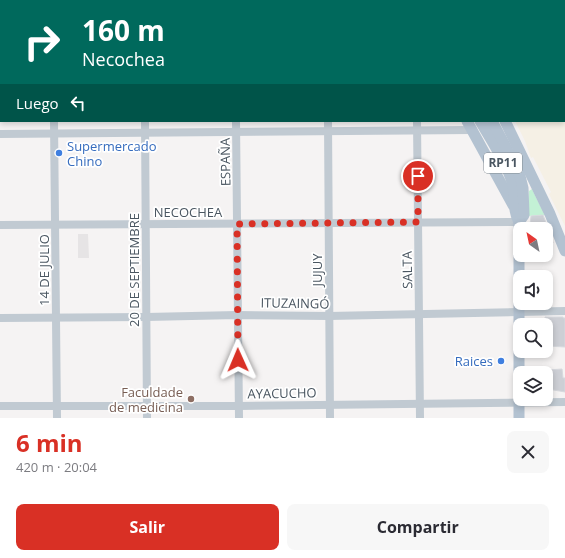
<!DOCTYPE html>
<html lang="es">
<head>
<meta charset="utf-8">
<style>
	body { margin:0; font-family:"Open Sans",sans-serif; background:#f7f7f7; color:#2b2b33; height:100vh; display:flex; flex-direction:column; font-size:15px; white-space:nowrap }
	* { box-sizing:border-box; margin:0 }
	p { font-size:13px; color:#7c7c81 }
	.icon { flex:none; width:22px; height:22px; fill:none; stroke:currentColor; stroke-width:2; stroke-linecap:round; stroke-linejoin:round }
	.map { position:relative; height:418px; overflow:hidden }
	.drawer { display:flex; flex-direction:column; background:#fff; flex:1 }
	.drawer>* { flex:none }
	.guide { position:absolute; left:0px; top:0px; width:565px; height:122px; box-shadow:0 2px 6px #0003; background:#00695c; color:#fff; overflow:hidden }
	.needle { width:26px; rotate:327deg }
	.buttons { position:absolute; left:513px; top:222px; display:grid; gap:8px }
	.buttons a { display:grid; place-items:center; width:40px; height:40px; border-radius:8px; background:#fff; box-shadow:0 2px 6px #0003; font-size:20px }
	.pin { position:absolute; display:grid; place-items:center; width:34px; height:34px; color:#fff; margin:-17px; border:2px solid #fff; border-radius:50%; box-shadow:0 1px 4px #0007 }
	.me { position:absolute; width:44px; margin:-22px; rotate:359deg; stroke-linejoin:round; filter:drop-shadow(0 0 3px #0008) }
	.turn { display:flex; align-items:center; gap:14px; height:84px; padding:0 16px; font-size:18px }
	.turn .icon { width:52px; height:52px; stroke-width:2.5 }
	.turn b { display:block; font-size:28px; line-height:34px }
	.then { display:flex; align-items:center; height:38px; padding:0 16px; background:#0003; gap:8px; font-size:15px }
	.round { display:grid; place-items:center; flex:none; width:42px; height:42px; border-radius:8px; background:#f7f7f7 }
	.overview { display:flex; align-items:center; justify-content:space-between; height:68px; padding:0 16px }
	h1 { font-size:24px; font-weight:700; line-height:30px; color:#d93025 }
	.button { display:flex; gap:8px; margin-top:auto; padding:8px 16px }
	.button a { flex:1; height:46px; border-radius:8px; background:#d93025; color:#fff; font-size:16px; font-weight:700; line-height:46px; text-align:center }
	.button a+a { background:#f7f7f7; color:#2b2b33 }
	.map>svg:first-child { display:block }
	.education { fill:#e6e4e5 }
	.green { fill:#c3f1d5 }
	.sand { fill:#f5f0e5 }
	.water { fill:#90daee }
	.building { fill:#cdcfd5; stroke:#d7d9de }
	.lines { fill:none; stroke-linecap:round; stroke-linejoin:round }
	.minor { stroke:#c1cad2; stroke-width:8 }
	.major { stroke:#b3c2d1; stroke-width:11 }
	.route { stroke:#d93025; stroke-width:7; stroke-dasharray:0 12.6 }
	.shop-dot { fill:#3f7fe0; stroke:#fff; stroke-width:1.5 }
	.education-dot { fill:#8d6e63; stroke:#fff; stroke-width:1.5 }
	.labels { text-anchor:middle; stroke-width:3.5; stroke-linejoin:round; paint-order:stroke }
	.shield { fill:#fff; stroke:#808990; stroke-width:1 }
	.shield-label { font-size:12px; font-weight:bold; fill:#4a5661 }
	.shop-label { font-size:13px; fill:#366cbe; stroke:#fff; text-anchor:start }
	.street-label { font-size:13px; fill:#4a5661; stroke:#fff }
	.education-label { font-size:13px; fill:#785e54; stroke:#fff; text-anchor:end }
</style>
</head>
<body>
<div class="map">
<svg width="565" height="418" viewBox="0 0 565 418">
	<rect width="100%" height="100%" fill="#f5f3f3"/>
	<polygon class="education" points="78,234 88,234 89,258 78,258"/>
	<polygon class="green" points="532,189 544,214 544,215 528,216 529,191"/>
	<polygon class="sand" points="564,59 565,59 565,226 549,194 551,192 533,157 531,158 525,141 515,121 564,121"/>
	<polygon class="water" points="500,0 565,0 565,51 564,52 564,1"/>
	<g class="building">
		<polygon points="543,215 551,235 553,243 546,243 546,229 532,229 532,225 530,225 531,216"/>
		<polygon points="545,317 563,317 563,318 565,318 565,347 547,346"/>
		<polygon points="562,369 563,378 565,378 565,392 548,389 548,370"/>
	</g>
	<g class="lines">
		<g class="minor">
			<polyline points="53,0 53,1"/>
			<polyline points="144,0 144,1"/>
			<polyline points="235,0 235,1"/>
			<polyline points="326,0 326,1"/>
			<polyline points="0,43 1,43"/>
			<polyline points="54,121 57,418"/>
			<polyline points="145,121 147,418"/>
			<polyline points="236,121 239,418"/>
			<polyline points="328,121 330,418"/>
			<polyline points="417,121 420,418"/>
			<polyline points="0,134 472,130"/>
			<polyline points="0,225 519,222"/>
			<polyline points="0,318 146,317 237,315 329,316 565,311"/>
			<polyline points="0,406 239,406 565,402"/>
		</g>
		<g class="major">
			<polyline points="404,0 405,1"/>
			<polyline points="416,0 417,1"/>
			<polyline points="427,0 427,1"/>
			<polyline points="440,0 440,1"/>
			<polyline points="467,121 513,205"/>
			<path d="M 480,121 C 490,138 507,164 512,182 C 516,196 512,210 519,222"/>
			<polyline points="492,121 513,160 520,176 523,188 524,215 519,222"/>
			<polyline points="505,121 550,214 565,251"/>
			<polyline points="519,222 519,418"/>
		</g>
	</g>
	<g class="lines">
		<polyline class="route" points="238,360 237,224 418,222 418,176"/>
	</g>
	<g class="shop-dot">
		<circle cx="59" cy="153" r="4"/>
		<circle cx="501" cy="361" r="4"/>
	</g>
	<circle class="education-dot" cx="191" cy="399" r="4"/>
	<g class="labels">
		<rect class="shield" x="484" y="153" width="38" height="20" rx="3"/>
		<g class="shield-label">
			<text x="503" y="167">RP11</text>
		</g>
		<g class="shop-label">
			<text x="67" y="151">Supermercado<tspan x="67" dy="15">Chino</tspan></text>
			<text x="493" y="366" text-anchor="end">Raices</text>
		</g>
		<g class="street-label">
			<text transform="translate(225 162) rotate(-91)" y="5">ESPAÑA</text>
			<text x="188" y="217">NECOCHEA</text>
			<text transform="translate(44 270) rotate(-90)" y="5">14 DE JULIO</text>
			<text transform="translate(134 270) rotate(-90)" y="5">20 DE SEPTIEMBRE</text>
			<text transform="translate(317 270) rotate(-90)" y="5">JUJUY</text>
			<text transform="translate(407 270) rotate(-91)" y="5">SALTA</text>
			<text transform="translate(295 303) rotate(1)" y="5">ITUZAINGÓ</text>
			<text transform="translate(282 393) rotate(-1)" y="5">AYACUCHO</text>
		</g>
		<g class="education-label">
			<text x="183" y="397">Faculdade<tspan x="183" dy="15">de medicina</tspan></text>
		</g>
	</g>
</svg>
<div class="buttons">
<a><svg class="needle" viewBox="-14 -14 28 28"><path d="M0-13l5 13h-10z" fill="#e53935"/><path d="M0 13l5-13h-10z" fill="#7c7c81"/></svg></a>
<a><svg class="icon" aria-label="sound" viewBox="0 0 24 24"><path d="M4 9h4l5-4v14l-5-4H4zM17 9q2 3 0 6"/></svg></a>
<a><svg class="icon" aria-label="search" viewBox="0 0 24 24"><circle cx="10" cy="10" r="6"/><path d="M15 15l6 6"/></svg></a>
<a><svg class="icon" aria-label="layers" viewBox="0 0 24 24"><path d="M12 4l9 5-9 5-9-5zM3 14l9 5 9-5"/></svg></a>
</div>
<div class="pin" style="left:418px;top:176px;background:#d93025"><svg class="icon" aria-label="arrive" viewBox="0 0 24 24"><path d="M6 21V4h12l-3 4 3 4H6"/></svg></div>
<svg class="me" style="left:238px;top:360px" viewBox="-20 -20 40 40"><path d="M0-17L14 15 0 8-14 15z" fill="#d93025" stroke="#fff" stroke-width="4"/></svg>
<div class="guide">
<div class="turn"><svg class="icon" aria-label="right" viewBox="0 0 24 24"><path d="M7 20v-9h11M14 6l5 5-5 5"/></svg><div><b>160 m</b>Necochea</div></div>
<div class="then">Luego<svg class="icon" aria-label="left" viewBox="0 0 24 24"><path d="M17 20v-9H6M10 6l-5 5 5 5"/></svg></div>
</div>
</div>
<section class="drawer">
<div class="overview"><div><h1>6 min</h1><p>420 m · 20:04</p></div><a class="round"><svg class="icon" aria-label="close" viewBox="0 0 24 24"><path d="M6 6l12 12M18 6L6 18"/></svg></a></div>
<div class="button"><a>Salir</a><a>Compartir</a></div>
</section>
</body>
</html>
